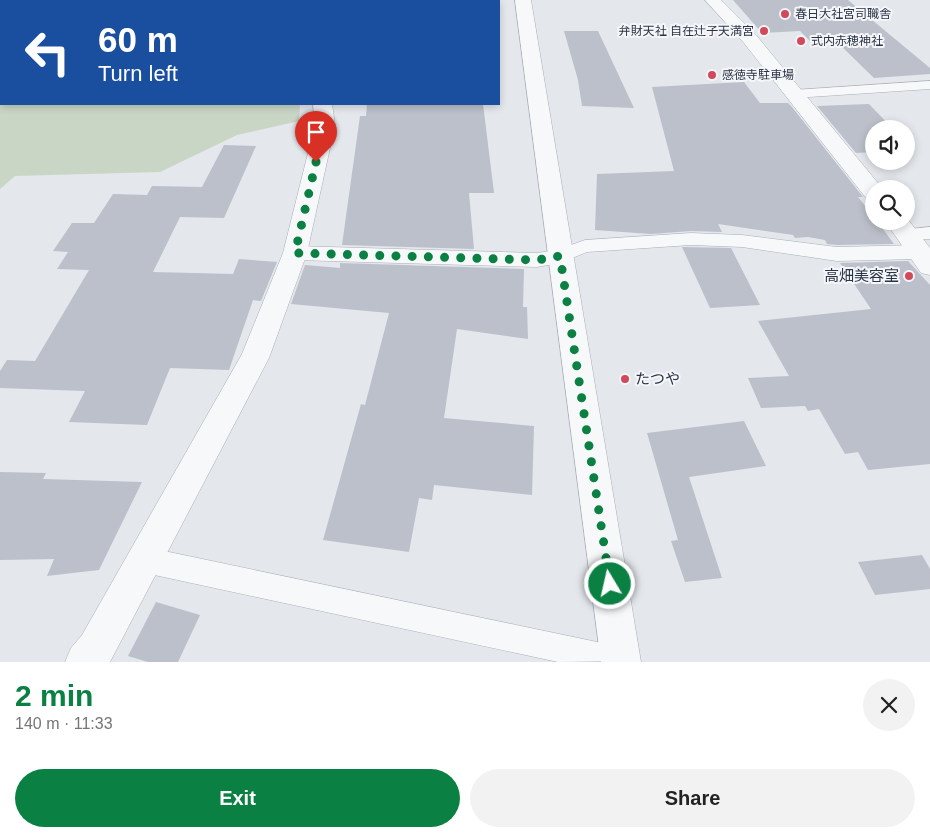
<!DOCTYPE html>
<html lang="en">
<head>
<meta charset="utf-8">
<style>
	body { margin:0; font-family:Arial,"Noto Sans JP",sans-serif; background:#f2f2f2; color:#222; height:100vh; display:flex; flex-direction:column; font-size:19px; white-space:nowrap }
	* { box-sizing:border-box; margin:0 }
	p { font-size:16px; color:#767676 }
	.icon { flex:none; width:28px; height:28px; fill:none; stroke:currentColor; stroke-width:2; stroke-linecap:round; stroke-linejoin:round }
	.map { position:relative; height:662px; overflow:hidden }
	.panel { display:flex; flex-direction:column; background:#fff; flex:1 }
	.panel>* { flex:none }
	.hud { position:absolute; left:0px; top:0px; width:500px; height:105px; box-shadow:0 2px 8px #0003; background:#1a4fa0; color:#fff; overflow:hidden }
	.controls { position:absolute; left:865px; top:120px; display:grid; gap:10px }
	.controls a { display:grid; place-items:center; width:50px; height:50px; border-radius:50%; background:#fff; box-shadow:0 2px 8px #0003; font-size:25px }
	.pin { position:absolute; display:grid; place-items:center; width:42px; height:42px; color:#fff; margin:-51px -21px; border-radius:50% 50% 50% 0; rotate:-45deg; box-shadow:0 0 5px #0007 }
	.pin .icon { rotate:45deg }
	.me { position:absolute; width:55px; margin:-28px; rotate:351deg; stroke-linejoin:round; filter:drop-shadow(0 0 4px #0008) }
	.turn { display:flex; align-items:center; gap:18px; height:105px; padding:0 15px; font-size:22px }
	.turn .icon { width:65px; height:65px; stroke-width:2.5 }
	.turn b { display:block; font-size:35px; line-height:42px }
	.round { display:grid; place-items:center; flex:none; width:52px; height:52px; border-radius:26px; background:#f2f2f2 }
	.summary { display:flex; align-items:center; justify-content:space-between; height:85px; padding:0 15px }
	h1 { font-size:30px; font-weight:600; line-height:38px; color:#0b8043 }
	.button { display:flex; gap:10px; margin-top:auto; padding:10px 15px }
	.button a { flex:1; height:58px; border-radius:30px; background:#0b8043; color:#fff; font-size:20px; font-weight:600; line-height:58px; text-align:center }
	.button a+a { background:#f2f2f2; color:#222 }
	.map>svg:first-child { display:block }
	.green { fill:#c9d6c5 }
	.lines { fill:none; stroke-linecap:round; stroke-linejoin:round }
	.stream { fill:#9fb4cc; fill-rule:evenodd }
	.building { fill:#bbc0ca }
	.service-casing { stroke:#a9aeb7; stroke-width:1 }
	.minor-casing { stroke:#a9aeb7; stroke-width:1 }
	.tertiary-casing { stroke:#a9aeb7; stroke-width:1 }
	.service { fill:#f7f8fa; fill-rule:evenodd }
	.minor { fill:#f7f8fa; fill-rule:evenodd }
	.tertiary { fill:#f7f8fa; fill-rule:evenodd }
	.route { stroke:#0b8043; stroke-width:9; stroke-dasharray:0 16.2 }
	.poi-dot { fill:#d1495b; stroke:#f4f6f9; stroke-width:2 }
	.labels { text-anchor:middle; stroke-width:4; stroke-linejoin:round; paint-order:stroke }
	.far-poi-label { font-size:12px; fill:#2b3445; stroke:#f4f6f9; text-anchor:start }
	.poi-label { font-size:15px; fill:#2b3445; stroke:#f4f6f9; text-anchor:end }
</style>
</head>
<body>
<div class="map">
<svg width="930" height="662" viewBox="0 0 930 662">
	<rect width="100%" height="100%" fill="#e4e7ec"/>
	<polygon class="green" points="0,0 195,0 1,1 1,104 300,104 299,121 237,135 160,172 15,176 0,189"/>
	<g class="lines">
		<rect class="stream" x="0" y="15" width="1" height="4"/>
	</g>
	<g class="building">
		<polygon points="733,0 848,0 930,68 930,74 874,78 837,42 813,44 800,31 762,33"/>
		<polygon points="564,31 598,31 634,108 582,106 578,80"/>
		<polygon points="744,82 760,103 788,103 792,107 863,197 858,197 874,217 874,221 877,221 894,244 837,245 827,244 825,240 808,237 795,238 793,235 718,224 722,232 691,231 651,234 595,230 597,174 674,171 652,87"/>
		<polygon points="367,104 483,104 494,193 469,193 474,249 342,245 360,116 366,116"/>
		<polygon points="869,104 893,129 874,129 874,152 856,153 817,106"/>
		<polygon points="224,145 256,146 224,218 180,217 153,272 233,274 239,259 277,262 261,301 253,300 229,370 170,368 147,425 69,422 85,391 0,388 0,371 7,360 35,361 89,270 57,269 68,252 53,251 72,223 94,223 113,194 147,195 152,186 202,187"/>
		<polygon points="682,247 731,248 760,305 710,308"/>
		<polygon points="908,261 930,285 930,464 868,470 858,452 845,454 819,409 808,411 805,406 761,408 748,378 789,376 758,321 871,309 840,263"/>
		<polygon points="340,263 524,269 523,307 527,307 528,339 457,329 444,418 534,426 532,495 434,485 432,500 419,498 409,552 323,540 361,404 365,405 389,313 291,304 305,265 340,268"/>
		<polygon points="744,421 766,466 689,477 722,578 685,582 671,541 678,540 647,433"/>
		<polygon points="0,472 46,473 43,479 142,482 99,570 47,576 54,559 0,560"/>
		<polygon points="922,555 930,569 930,589 875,595 858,562"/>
		<polygon points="156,602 200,615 178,662 148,662 128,656"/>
	</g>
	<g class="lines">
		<defs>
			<g id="service">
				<polygon points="930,81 930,89 794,98 787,94 794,90"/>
				<polygon points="930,227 930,239 907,240 901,238 898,234 901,230"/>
				<polygon points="691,233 742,235 837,247 919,245 925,247 928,252 925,257 919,259 837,261 742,247 691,245 587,252 560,263 537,267 295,260 289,258 286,253 289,248 295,246 537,253 557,250 585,240"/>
				<polygon points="145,547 621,647 631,651 635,661 558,662 145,573 136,569 132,560 136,551"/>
			</g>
			<g id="minor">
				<polygon points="308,0 324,0 324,1 309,1"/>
				<polygon points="705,0 721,0 756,35 882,188 874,189 874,200 866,198 744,43"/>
				<polygon points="313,104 332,104 335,125 307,253 269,358 110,662 65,662 71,648 82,635 242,354 283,253 315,125"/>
				<polygon points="906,217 930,248 930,275 921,273 885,221 906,221"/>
			</g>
			<polygon id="tertiary" points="515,0 531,0 641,662 601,662"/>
		</defs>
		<use href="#service" class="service-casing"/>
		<use href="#minor" class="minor-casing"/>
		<use href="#tertiary" class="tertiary-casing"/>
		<use href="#service" class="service"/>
		<use href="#minor" class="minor"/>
		<use href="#tertiary" class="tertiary"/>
	</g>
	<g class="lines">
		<polyline class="route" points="316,162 295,253 537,260 560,256 610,584"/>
	</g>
	<g class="poi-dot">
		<circle cx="785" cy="14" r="5"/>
		<circle cx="764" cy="31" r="5"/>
		<circle cx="801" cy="41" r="5"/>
		<circle cx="712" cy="75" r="5"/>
		<circle cx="909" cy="276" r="5"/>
		<circle cx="625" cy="379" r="5"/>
	</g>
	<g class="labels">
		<g class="far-poi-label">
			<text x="795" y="18">春日大社宮司職舎</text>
			<text x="754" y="35" text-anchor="end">弁財天社 自在辻子天満宮</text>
			<text x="811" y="45">式内赤穂神社</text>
			<text x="722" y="79">感徳寺駐車場</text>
		</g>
		<g class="poi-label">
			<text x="899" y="281">高畑美容室</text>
			<text x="635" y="384" text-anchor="start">たつや</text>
		</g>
	</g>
</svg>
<div class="controls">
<a><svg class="icon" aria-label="sound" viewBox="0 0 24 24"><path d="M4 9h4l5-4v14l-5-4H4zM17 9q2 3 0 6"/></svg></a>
<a><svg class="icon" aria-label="search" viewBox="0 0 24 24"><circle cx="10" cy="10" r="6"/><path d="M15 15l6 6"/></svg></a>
</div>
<div class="pin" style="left:316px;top:162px;background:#d93025"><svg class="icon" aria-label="arrive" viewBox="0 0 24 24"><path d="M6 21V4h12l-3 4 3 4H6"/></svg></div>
<svg class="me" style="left:610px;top:584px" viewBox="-20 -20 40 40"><circle r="17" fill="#0b8043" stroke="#fff" stroke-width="3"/><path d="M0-11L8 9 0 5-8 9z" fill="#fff"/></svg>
<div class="hud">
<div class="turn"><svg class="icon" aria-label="left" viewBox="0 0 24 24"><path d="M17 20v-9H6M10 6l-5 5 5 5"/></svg><div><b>60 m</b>Turn left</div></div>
</div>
</div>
<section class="panel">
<div class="summary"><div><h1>2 min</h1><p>140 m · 11:33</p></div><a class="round"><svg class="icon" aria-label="close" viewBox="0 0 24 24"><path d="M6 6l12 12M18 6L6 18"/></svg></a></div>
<div class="button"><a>Exit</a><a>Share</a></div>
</section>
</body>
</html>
